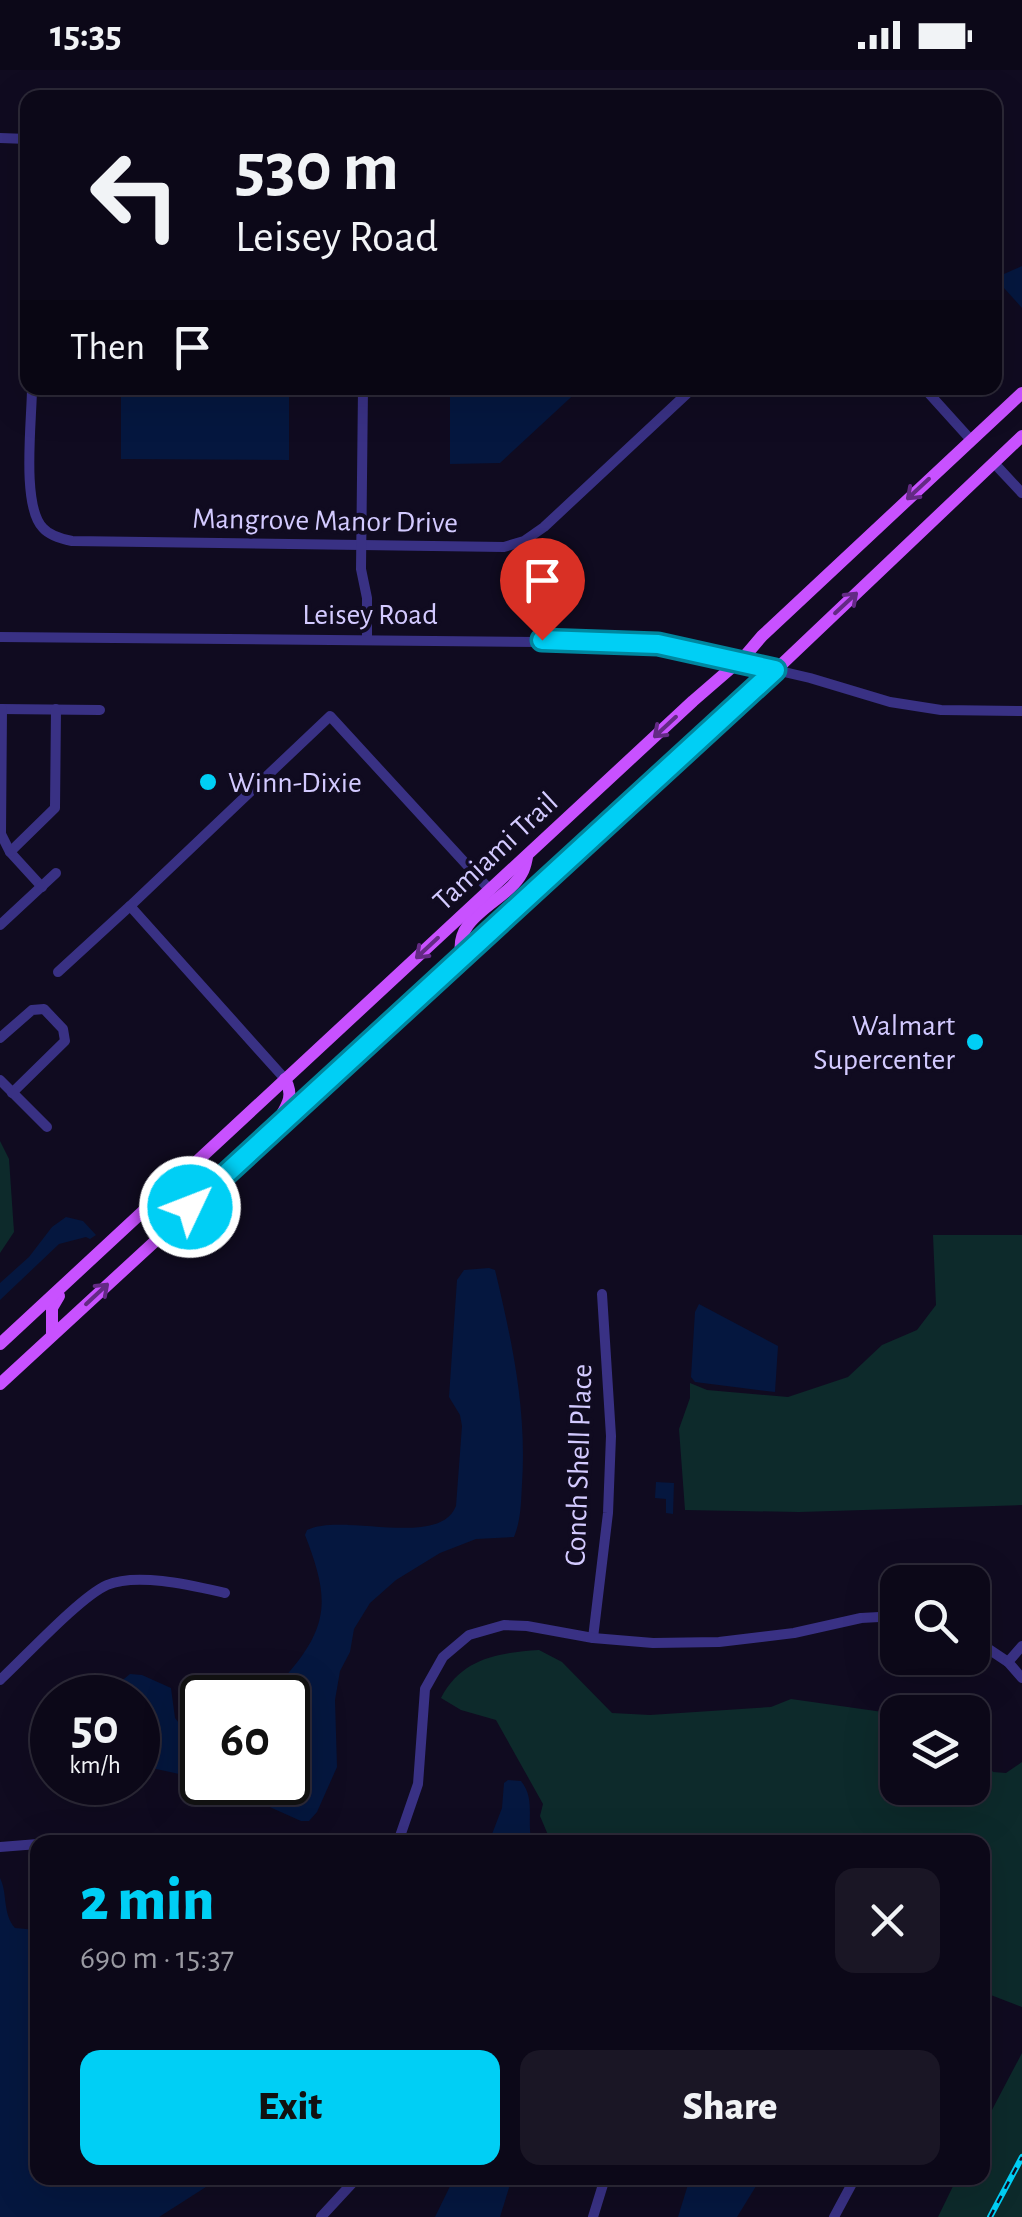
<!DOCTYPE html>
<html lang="en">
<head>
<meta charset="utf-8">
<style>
	body { margin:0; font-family:"Alegreya Sans",sans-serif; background:#1a1625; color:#f1f3f6; height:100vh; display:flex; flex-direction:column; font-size:38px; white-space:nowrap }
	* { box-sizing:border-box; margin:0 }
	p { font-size:32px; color:#9a9aa2 }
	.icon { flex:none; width:55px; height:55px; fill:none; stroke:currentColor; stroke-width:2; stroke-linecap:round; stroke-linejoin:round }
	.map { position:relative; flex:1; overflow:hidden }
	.details { position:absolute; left:30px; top:1765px; width:960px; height:350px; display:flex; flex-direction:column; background:#0c0818; border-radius:20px; box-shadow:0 10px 40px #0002,0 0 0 2px #2c2937 }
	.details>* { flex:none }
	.top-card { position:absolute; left:20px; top:20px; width:982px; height:305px; border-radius:20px; box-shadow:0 10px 40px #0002,0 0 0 2px #2c2937; background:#0c0818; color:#f1f3f6; overflow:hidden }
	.fabs { position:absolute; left:880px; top:1495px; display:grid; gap:20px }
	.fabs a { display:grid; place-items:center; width:110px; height:110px; border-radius:20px; background:#0c0818; box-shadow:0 10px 40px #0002,0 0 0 2px #2c2937; font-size:50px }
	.speed { position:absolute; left:30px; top:1605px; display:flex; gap:20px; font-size:50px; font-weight:700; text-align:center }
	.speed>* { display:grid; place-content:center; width:130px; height:130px; border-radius:50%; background:#0c0818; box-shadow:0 10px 40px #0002,0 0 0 2px #2c2937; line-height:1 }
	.speed small { font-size:25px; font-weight:400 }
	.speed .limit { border:5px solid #111; border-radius:15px; background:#fff; color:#111 }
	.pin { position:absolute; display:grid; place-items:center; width:85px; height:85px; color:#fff; margin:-102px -42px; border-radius:50% 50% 50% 0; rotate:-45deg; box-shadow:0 0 10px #0007 }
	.pin .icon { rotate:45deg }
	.me { position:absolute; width:110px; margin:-55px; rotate:47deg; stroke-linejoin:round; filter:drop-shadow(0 0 8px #0008) }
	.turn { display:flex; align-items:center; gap:35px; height:210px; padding:0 50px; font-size:45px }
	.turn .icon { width:130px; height:130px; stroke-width:2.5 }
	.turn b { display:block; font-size:70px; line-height:85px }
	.then { display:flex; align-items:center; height:95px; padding:0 50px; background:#0003; gap:20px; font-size:38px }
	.round { display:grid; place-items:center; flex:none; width:105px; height:105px; border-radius:20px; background:#1a1625 }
	.overview { display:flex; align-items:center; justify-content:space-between; height:170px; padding:0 50px }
	h1 { font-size:60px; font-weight:800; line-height:75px; color:#00cff5 }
	.button { display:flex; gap:20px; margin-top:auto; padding:20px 50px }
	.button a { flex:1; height:115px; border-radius:20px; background:#00cff5; color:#111; font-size:40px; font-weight:800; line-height:115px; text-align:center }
	.button a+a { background:#1a1625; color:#f1f3f6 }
	.status { display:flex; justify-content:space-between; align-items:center; height:70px; padding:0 50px; background:#0c0818; direction:ltr }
	.status svg { height:28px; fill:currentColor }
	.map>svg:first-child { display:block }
	.green { fill:#0d2a2b }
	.water { fill:#05173f }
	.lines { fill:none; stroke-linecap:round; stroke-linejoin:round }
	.minor { stroke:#393184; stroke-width:10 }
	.major { stroke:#c851ff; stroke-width:12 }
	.rail-casing { stroke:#00cff5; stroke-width:6 }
	.rail { stroke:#100b20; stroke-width:2.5; stroke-dasharray:8; stroke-linecap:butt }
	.oneway { stroke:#632a84 }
	.route-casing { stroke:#00879f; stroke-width:25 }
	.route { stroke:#00cff5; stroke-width:18 }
	.poi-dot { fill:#00cff5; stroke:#100b20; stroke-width:4 }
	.labels { text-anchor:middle; stroke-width:8; stroke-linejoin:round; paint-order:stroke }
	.street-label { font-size:30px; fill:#d3caff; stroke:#100b20 }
	.poi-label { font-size:30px; fill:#d3caff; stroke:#100b20; text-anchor:start }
</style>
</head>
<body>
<div class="status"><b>15:35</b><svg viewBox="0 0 49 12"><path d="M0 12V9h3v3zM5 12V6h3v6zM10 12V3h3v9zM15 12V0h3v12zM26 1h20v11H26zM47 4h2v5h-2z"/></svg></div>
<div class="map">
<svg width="1022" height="2147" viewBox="0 0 1022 2147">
	<rect width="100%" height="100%" fill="#100b20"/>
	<g class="green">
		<polygon points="0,1071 9,1089 14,1162 0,1183"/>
		<polygon points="933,1165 1022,1165 1022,1435 799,1442 685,1440 679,1359 690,1328 690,1313 707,1320 788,1327 848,1307 882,1275 917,1260 936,1235"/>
		<path d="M 539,1580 L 562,1592 L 612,1643 L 650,1645 L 741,1639 L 771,1637 L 791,1629 L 897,1644 L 898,1718 L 972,1718 L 973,1673 L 993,1702 L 1006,1703 L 1022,1692 L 1022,1937 L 983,1922 L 982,1772 L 551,1772 L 540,1746 L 543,1734 L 496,1650 L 461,1640 L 441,1628 C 462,1588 498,1583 539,1580 Z"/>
		<polygon points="1022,1983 1022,2147 938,2147 957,2108 982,2108 983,2057"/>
	</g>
	<g class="water">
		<polygon points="1022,196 1022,238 995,208"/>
		<polygon points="121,318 289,318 289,390 121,389"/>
		<polygon points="450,318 581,318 500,393 450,394"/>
		<polygon points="66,1147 83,1151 96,1165 90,1169 86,1167 59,1174 0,1230 0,1213 29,1187 52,1157"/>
		<path d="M 489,1198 L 495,1200 C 512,1271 527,1340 522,1414 C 521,1432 521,1450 514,1467 L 476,1469 L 440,1483 L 396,1510 L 370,1533 L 354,1559 L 350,1582 L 340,1601 L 335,1630 L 337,1697 L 317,1742 L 309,1751 L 301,1751 L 216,1713 L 288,1712 L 288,1628 L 224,1627 C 232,1626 243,1626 252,1624 C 265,1619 270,1609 285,1607 C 331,1555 329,1527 305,1465 L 307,1460 C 343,1442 439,1479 456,1436 L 462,1356 L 460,1345 L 449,1327 L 457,1210 L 464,1200 Z"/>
		<polygon points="699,1234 778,1276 775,1322 695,1312 691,1307 695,1242"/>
		<polygon points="656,1412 674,1413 673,1444 666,1443 666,1429 655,1428"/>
		<polygon points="130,1604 142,1605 171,1618 175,1648 179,1653 202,1654 202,1709 138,1695 138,1628 102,1627"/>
		<path d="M 508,1710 L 521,1711 C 536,1729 526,1751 532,1772 L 489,1772 L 502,1738 L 504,1713 Z"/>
		<path d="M 0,1808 C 8,1824 2,1843 15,1858 L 37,1860 L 38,2108 L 220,2108 L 159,2147 L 0,2147 Z"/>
		<polygon points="454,2108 512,2108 500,2147 435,2147"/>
		<polygon points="690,2108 761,2108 737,2147 678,2147"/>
	</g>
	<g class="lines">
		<g class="minor">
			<polyline points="0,68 28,69"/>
			<path d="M 32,318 C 32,349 21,436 43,458 C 50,466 62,469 72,471 L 504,477 L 524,471 L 544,457 L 693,318"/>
			<polyline points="363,318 361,499 367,528 367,569"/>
			<polyline points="924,318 971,370"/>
			<polyline points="994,393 1022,423"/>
			<polyline points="0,567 658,573 810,608 890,632 941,640 1022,641"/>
			<polyline points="0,639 100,640"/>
			<polyline points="2,639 1,764 10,782 42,817"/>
			<polyline points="10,782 55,738 56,639"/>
			<polyline points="0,855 56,803"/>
			<polyline points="58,902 130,836"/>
			<polyline points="0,968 32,940 44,939 63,959 65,971 12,1023"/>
			<polyline points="285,1009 130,836 330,646 490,820"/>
			<polyline points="0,1010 47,1057"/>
			<polyline points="593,1568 608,1443 611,1366 602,1224"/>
			<polyline points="972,1568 1008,1592 1022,1608"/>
			<polyline points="1008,1592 1022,1576"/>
			<path d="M 0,1610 C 25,1587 80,1527 107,1515 C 138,1502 194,1516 225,1523"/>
			<polyline points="398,1772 418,1714 425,1619 443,1587 469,1565 504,1555 527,1556 593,1568 653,1573 719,1572 794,1563 861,1548 898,1546"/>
			<polyline points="0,1777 38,1774"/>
			<polyline points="321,2147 357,2108"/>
			<polyline points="593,2147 605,2108"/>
			<polyline points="834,2147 855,2108"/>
		</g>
		<g class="major">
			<path d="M 462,887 C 451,846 507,832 522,803 C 525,798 526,792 527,787"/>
			<path d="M 279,1049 C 288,1034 294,1026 285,1009"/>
			<polyline points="52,1265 52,1238 59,1226"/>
			<polyline points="0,1274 693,631 745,586 762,566 1022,323"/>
			<polyline points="0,1314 782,594 1022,366"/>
		</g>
		<defs>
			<polyline id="rail" points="990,2147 1022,2087"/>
		</defs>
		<use href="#rail" class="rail-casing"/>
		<use href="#rail" class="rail"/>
	</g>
	<defs><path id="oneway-shaft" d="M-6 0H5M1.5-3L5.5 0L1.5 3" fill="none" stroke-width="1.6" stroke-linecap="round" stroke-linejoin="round" transform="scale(2.5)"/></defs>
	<g class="oneway">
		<use href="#oneway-shaft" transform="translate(918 419) rotate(137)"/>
		<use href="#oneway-shaft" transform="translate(846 533) rotate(-43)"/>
		<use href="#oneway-shaft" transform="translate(665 657) rotate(137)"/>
		<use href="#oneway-shaft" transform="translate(427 878) rotate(137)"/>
		<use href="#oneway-shaft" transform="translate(97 1224) rotate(-43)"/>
	</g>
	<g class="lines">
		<defs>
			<polyline id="route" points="190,1137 775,600 658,574 542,570"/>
		</defs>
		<use href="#route" class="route-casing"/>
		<use href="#route" class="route"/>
	</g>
	<g class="poi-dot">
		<circle cx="208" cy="712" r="10"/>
		<circle cx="975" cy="972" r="10"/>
	</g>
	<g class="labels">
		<g class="street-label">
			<text transform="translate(325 450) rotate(1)" y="10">Mangrove Manor Drive</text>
			<text x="370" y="554">Leisey Road</text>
			<text transform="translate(495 781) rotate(-43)" y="10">Tamiami Trail</text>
			<text transform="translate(578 1395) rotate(-88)" y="10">Conch Shell Place</text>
		</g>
		<g class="poi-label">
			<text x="228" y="722">Winn-Dixie</text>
			<text x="955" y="965" text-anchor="end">Walmart<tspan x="955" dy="34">Supercenter</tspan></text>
		</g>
	</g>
</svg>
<div class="fabs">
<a><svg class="icon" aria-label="search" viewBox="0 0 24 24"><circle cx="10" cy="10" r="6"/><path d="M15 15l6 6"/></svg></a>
<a><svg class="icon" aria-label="layers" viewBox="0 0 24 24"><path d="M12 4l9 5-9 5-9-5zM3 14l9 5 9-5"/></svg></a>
</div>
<div class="speed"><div>50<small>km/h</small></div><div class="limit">60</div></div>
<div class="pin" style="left:542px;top:570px;background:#d93025"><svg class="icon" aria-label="arrive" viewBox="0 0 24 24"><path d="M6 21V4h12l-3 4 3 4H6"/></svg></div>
<svg class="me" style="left:190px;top:1137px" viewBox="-20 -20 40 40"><circle r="17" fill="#00cff5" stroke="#fff" stroke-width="3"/><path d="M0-11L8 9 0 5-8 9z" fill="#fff"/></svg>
<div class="top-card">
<div class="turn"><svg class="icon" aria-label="left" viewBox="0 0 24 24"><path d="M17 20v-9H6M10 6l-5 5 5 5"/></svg><div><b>530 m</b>Leisey Road</div></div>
<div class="then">Then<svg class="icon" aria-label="arrive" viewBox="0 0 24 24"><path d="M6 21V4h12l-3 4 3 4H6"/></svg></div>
</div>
<section class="details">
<div class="overview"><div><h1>2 min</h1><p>690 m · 15:37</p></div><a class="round"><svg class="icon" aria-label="close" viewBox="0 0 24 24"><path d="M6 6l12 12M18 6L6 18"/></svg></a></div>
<div class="button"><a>Exit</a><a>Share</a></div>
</section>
</div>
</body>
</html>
